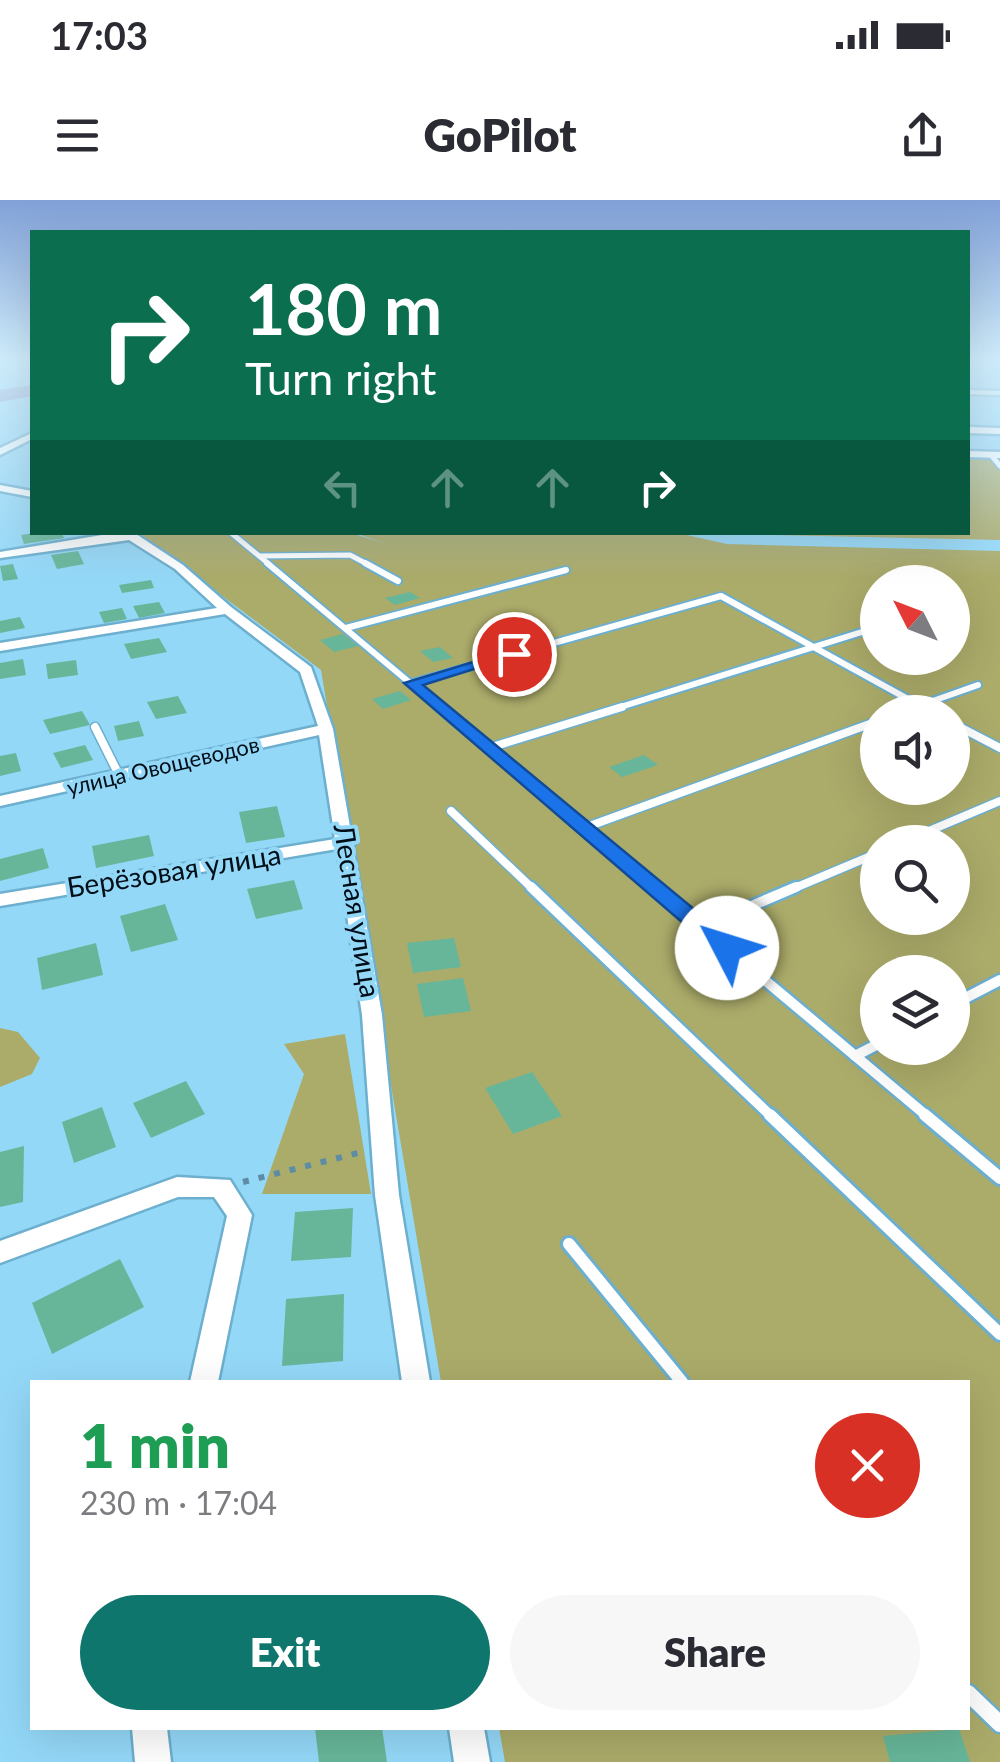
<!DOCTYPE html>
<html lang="en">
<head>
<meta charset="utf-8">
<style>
	body { margin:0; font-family:Lato,sans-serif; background:#f7f7f7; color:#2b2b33; height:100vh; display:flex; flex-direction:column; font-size:38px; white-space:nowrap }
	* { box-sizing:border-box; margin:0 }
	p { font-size:32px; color:#7c7c81 }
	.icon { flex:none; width:55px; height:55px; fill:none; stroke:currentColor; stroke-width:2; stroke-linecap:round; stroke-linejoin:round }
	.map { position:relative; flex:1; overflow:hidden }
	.details { position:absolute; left:30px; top:1180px; width:940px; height:350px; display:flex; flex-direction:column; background:#fff; border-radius:0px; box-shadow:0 10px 40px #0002 }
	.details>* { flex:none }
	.top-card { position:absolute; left:30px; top:30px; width:940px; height:305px; border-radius:0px; box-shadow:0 10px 40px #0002; background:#0b6e4f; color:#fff; overflow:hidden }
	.needle { width:65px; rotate:312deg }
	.buttons { position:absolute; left:860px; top:365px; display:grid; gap:20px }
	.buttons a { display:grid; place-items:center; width:110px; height:110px; border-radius:50%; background:#fff; box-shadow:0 10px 40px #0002; font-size:50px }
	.pin { position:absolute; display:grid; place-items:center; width:85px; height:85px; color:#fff; margin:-42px; border:5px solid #fff; border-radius:50%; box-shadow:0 2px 10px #0007 }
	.me { position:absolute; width:110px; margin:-55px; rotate:310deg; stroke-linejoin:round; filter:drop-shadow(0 0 8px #0008) }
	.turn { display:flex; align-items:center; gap:35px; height:210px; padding:0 50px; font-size:45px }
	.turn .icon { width:130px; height:130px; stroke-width:2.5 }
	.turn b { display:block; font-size:70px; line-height:85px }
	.lanes { display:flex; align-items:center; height:95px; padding:0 50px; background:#0003; justify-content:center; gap:50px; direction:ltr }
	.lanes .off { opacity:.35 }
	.round { display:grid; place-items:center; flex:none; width:105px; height:105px; border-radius:52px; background:#f7f7f7 }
	.overview { display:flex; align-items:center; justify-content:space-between; height:170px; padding:0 50px }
	h1 { font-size:60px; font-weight:800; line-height:75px; color:#1e9e55 }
	.button { display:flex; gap:20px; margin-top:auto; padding:20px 50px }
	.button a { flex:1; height:115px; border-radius:60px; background:#0f766e; color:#fff; font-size:40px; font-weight:800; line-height:115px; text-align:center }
	.button a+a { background:#f7f7f7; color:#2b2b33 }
	.status { display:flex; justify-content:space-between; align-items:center; height:70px; padding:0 50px; background:#fff; direction:ltr }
	.status svg { height:28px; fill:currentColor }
	header { display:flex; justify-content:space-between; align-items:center; height:130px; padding:0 50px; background:#fff; font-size:45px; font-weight:800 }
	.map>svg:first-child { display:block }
	.green { fill:#abab6a; fill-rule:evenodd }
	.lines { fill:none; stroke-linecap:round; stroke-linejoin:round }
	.river { fill:#8881bd; fill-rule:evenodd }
	.building { fill:#67b69a }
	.lane-far5-casing { stroke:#6cafce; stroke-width:8 }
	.lane-far4-casing { stroke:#6cafce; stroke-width:10 }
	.lane-far3-casing { stroke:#6cafce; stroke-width:11 }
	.lane-far2-casing { stroke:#6cafce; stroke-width:15 }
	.lane-far1-casing { stroke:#6cafce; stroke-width:18 }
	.lane-casing { stroke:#6cafce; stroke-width:21 }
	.street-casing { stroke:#6cafce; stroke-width:5 }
	.path { stroke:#5d8da4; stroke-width:6; stroke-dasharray:6 10; stroke-linecap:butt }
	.lane-far5 { stroke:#fff; stroke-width:5 }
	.lane-far4 { stroke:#fff; stroke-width:6 }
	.lane-far3 { stroke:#fff; stroke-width:8 }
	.lane-far2 { stroke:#fff; stroke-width:10 }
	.lane-far1 { stroke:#fff; stroke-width:12 }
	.lane { stroke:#fff; stroke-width:16 }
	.street { fill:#fff; fill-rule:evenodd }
	.route { fill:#1a73e8; stroke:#114b97; stroke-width:2.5 }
	.labels { text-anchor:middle; stroke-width:8; stroke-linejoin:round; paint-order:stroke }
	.far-street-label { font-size:22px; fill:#000e17; stroke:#94d8f8 }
	.street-label { font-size:28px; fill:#000e17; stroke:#94d8f8 }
</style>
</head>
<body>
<div class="status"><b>17:03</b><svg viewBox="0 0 49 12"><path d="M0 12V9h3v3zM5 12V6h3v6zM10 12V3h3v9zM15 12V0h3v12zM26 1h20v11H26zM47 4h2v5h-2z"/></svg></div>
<header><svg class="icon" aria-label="menu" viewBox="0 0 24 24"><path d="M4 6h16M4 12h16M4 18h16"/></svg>GoPilot<svg class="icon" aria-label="share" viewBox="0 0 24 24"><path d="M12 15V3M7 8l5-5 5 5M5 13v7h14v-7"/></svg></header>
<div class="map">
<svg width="1000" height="1562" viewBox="0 0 1000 1562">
	<rect width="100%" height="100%" fill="#94d8f8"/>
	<g class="green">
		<polygon points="968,256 1000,257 1000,340 685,333 968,332"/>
		<path d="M 347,332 L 384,343 L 355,333 L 673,332 L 727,344 L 1000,351 L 1000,1562 L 505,1562 L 499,1528 L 968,1528 L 968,1182 L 441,1182 L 321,470 L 138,333 ZM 878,382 L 952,382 L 952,458 L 878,458 ZM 878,512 L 952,512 L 952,588 L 878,588 ZM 878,642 L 952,642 L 952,718 L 878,718 ZM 878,772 L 952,772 L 952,848 L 878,848 Z"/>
		<polygon points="0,828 18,832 40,858 32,874 0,887"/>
		<polygon points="345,834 371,994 262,994 304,874 284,844"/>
	</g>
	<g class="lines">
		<polygon class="river" points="32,185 32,196 0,202 0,190"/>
	</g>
	<g class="building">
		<polygon points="40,332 61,332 64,338 24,344 21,335"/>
		<polygon points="78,351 84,364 57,369 51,355"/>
		<polygon points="13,364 18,379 3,381 0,366"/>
		<polygon points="151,380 154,388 122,393 119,385"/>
		<polygon points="410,392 420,398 395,405 385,398"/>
		<polygon points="159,402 165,413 139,418 133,406"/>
		<polygon points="122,408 127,419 104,423 99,412"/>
		<polygon points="20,417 25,428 0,433 0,421"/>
		<polygon points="343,434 358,446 334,452 320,440"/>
		<polygon points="159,438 167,452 131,459 124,444"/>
		<polygon points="440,447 453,458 433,462 420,451"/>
		<polygon points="23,459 26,475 0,479 0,463"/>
		<polygon points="76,460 78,475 48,479 46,464"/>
		<polygon points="400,491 411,500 383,509 372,499"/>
		<polygon points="178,496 187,513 156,519 147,502"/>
		<polygon points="82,511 90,525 50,534 43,520"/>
		<polygon points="139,521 144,536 118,541 114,526"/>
		<polygon points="85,545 93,560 61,568 53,553"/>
		<polygon points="16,553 21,571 0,576 0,556"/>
		<polygon points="644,555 658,565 622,577 609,567"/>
		<polygon points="277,606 285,637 246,643 239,612"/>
		<polygon points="149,635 154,656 96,668 92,646"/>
		<polygon points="43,648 49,668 0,681 0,659"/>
		<polygon points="294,680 303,709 256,719 247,689"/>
		<polygon points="165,704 178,740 131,752 120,716"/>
		<polygon points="454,738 461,767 413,773 407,743"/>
		<polygon points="96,743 103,775 42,790 37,758"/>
		<polygon points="463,778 471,811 424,817 417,784"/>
		<polygon points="532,872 562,916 513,934 485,888"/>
		<polygon points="186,881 205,914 151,938 133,903"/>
		<polygon points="102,907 116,947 74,963 62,922"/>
		<polygon points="24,946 23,1002 0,1007 0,952"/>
		<polygon points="353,1008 351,1057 291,1061 295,1012"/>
		<polygon points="120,1059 144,1107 52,1154 32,1103"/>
		<polygon points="344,1094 343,1161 282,1166 286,1099"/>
		<polygon points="315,1528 382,1528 387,1562 319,1562"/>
		<polygon points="959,1529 970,1562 890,1562 883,1536"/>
	</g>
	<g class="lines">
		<defs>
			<g id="lane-far5">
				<polyline points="991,255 1000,266"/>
				<polyline points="230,332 270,365"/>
				<polyline points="259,356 350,355 369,365"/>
			</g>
			<g id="lane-far4">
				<polyline points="267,363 441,509"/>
				<polyline points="365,363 398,381"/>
				<polyline points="346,428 566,370"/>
				<polyline points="412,483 721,396 926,509"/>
				<polyline points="614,509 878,427"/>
				<polyline points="910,509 978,485"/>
			</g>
			<g id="lane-far3">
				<polyline points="438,507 657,690"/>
				<polyline points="921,507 931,512"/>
				<polyline points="902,512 917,507"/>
				<polyline points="952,523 1000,548"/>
				<polyline points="95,527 119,575"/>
				<polyline points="489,548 622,507"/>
				<polyline points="451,611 534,690"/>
				<polyline points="584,628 878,521"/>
				<polyline points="903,642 1000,601"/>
				<polyline points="790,690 878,653"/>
			</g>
			<g id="lane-far2">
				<polyline points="531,687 772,917"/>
				<polyline points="654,687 928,917"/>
				<polyline points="702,727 796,687"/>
				<polyline points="952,805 1000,780"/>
				<polyline points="855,856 878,844"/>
			</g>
			<g id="lane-far1">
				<polyline points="770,915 1000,1134"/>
				<polyline points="925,915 1000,978"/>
				<polyline points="569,1044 682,1182"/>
			</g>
			<polyline id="lane" points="968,1493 1000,1524"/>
			<g id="street">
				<polygon points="988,159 1000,159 1000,161"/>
				<polygon points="968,190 1000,191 1000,195 968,194"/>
				<polygon points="968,227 1000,228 1000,234 968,233"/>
				<polygon points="32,233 32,239 0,255 0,248"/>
				<polygon points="968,251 1000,252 1000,258 968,257"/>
				<polygon points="0,285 32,291 32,297 0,291"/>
				<polygon points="120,332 136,334 183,365 231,407 311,467 333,529 352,638 357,642 353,646 382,815 399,995 430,1182 402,1182 375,995 362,815 337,649 0,706 0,694 335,639 319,535 0,606 0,596 318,526 300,472 225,414 0,451 0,443 217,408 175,369 129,340 0,358 0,352"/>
				<polygon points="177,977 230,980 252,1015 218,1182 190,1182 227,1016 214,997 178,997 0,1063 0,1041"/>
				<polygon points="132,1528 167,1528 171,1562 135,1562"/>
				<polygon points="449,1528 484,1528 490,1562 454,1562"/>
			</g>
		</defs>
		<use href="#lane-far5" class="lane-far5-casing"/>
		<use href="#lane-far4" class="lane-far4-casing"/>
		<use href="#lane-far3" class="lane-far3-casing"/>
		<use href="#lane-far2" class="lane-far2-casing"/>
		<use href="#lane-far1" class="lane-far1-casing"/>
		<use href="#lane" class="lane-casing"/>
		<use href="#street" class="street-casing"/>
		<polyline class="path" points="243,982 358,953"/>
		<use href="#lane-far5" class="lane-far5"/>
		<use href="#lane-far4" class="lane-far4"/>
		<use href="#lane-far3" class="lane-far3"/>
		<use href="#lane-far2" class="lane-far2"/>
		<use href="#lane-far1" class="lane-far1"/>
		<use href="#lane" class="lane"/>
		<use href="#street" class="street"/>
	</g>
	<linearGradient id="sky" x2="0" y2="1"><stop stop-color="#81a0d7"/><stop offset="0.42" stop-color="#cfedfc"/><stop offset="1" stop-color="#cfedfc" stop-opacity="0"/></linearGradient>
	<rect width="1000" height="378" fill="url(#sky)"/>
	<polygon class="route" points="509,451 522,454 423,485 735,743 735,754 719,754 404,483"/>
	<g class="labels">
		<g class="far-street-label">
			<text transform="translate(163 566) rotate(-13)" y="8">улица Овощеводов</text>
		</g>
		<g class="street-label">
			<text transform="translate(174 671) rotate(-9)" y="10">Берёзовая улица</text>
			<text transform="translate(357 711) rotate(81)" y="10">Лесная улица</text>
		</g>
	</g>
</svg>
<div class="buttons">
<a><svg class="needle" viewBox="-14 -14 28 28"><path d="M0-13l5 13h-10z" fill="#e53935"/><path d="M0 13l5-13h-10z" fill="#7c7c81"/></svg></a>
<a><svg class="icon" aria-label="sound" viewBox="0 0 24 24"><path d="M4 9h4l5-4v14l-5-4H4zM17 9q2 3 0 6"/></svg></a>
<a><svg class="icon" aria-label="search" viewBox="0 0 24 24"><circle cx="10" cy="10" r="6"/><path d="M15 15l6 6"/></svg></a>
<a><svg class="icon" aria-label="layers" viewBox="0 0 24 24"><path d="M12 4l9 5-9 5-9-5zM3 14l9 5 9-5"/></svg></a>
</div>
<div class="pin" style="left:514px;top:454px;background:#d93025"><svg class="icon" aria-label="arrive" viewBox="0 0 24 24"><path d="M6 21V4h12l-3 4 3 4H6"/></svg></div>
<svg class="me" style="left:727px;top:748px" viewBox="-20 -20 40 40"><circle r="19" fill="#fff"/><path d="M0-13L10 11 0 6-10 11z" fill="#1a73e8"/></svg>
<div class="top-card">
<div class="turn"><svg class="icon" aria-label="right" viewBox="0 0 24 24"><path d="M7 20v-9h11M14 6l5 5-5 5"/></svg><div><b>180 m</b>Turn right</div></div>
<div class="lanes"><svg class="icon off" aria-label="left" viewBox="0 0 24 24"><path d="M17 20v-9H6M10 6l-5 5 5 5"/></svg><svg class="icon off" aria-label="ahead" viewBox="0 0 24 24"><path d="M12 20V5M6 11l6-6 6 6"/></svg><svg class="icon off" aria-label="ahead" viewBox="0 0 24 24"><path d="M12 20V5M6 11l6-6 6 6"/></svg><svg class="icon" aria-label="right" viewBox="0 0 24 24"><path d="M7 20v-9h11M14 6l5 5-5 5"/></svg></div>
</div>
<section class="details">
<div class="overview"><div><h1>1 min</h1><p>230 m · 17:04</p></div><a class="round" style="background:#d93025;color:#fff"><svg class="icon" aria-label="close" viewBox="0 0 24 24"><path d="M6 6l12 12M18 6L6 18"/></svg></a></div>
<div class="button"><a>Exit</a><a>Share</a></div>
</section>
</div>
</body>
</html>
